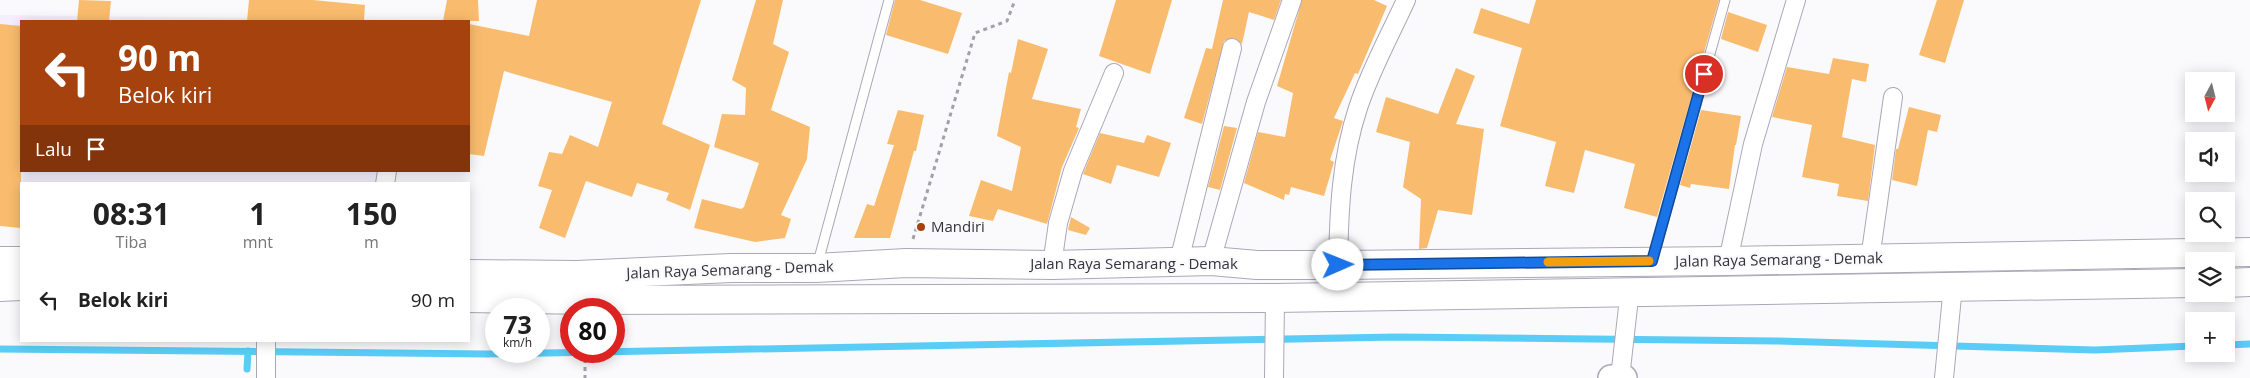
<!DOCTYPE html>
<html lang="id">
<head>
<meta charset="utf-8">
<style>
	body { margin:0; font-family:"Open Sans",sans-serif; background:#f2f2f2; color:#222; height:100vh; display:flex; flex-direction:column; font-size:19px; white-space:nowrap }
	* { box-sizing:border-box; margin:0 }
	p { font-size:16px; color:#767676 }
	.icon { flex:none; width:28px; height:28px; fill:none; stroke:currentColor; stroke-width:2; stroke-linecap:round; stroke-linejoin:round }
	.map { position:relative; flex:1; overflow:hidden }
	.side { position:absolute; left:20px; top:182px; width:450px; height:160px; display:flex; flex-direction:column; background:#fff; border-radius:0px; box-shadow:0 2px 12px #0003 }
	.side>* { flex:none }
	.guide { position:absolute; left:20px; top:20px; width:450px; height:152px; border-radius:0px; box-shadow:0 2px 12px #0003; background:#a5420d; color:#fff; overflow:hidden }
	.needle { width:32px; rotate:187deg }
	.tools { position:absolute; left:2185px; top:72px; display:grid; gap:10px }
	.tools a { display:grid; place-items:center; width:50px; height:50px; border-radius:0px; background:#fff; box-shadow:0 2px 12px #0003; font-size:25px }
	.speed { position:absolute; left:485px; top:298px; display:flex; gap:10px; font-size:25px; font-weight:700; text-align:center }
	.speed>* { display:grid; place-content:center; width:65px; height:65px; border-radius:50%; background:#fff; box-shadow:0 2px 12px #0003; line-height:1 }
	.speed small { font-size:12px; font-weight:400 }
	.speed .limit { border:8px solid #d22; background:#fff; color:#111 }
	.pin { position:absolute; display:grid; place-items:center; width:42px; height:42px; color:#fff; margin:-21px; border:2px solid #fff; border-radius:50%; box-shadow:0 1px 5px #0007 }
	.me { position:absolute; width:55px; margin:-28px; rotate:89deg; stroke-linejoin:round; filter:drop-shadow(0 0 4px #0008) }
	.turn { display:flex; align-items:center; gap:18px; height:105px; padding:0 15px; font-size:22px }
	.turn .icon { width:65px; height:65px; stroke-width:2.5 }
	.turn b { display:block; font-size:35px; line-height:42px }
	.then { display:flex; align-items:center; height:48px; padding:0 15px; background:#0003; gap:10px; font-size:19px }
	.eta { display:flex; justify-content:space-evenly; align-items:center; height:85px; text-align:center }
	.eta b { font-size:30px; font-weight:700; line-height:35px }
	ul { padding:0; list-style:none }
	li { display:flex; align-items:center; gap:15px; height:65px; padding:0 15px }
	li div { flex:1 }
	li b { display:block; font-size:19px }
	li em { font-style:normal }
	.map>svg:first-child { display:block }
	.built { fill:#f3effd }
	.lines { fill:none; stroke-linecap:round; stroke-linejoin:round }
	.stream { stroke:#5acdf6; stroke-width:7 }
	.building { fill:#f9bc6e }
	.lane-casing { stroke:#aca7b7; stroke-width:11 }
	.street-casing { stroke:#aca7b7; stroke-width:20 }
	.secondary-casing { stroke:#aca7b7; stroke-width:28 }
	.highway-casing { stroke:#aca7b7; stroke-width:30 }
	.path { stroke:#a2a1a6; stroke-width:3; stroke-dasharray:4 4; stroke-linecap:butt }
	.lane { stroke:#fff; stroke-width:9 }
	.street { stroke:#fff; stroke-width:18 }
	.secondary { stroke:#fff; stroke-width:25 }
	.highway { stroke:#fff; stroke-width:28 }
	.route-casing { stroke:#114b97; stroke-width:12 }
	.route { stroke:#1a73e8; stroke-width:9 }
	.slow { stroke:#f59e0b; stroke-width:9 }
	.poi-dot { fill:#a5420d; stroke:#fafafd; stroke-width:2 }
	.labels { text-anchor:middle; stroke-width:4.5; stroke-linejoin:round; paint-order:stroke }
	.poi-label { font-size:15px; fill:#353339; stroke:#fafafd; text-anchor:start }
	.street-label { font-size:15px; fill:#353339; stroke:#fafafd }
</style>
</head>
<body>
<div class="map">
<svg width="2250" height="378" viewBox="0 0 2250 378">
	<rect width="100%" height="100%" fill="#fafafd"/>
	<polygon class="built" points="0,15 408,20 21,21 21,171 379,171 376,184 21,184 21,220 0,218"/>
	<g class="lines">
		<g class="stream">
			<polyline points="2226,345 2250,344"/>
			<polyline points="0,349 488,354 1397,337 1776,341 2095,350 2194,346"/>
			<polyline points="247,369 248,351"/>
		</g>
	</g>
	<g class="building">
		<polygon points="79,0 111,1 109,21 77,21"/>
		<polygon points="249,0 313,0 365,5 364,21 247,21"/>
		<polygon points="447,0 478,0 479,21 443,21"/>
		<polygon points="537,0 701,0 662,124 710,145 690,210 666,200 669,193 637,183 632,197 586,181 565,238 539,228 552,190 538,186 549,152 562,154 570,135 598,147 612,102 504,71 484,156 469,154 469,24 529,36"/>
		<polygon points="756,0 783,0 773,44 789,52 771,110 810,127 807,159 781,215 791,219 785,238 755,242 694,228 702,199 741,209 744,207 759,163 714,147 722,114 745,115 746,88 732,80"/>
		<polygon points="895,0 920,0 962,13 948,54 886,35"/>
		<polygon points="1116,0 1172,0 1150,74 1099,56"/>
		<polygon points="1223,0 1281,0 1274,20 1249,12 1242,44 1234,38 1224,41 1202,124 1184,118 1206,48 1212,49"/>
		<polygon points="1302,0 1374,0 1387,6 1358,74 1355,73 1334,118 1343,121 1330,160 1334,162 1324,196 1291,187 1289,195 1285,194 1284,200 1244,183 1258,132 1285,137 1293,93 1277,86"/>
		<polygon points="1536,0 1719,0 1657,217 1624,208 1635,164 1585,150 1574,193 1545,186 1556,142 1500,126 1522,48 1473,33 1481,8 1529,24"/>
		<polygon points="1937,0 1964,0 1945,63 1919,55"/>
		<polygon points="1728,12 1767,25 1758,52 1721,39"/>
		<polygon points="0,24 21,26 21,228 0,226"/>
		<polygon points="1018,39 1048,49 1032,99 1081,109 1076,127 1079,128 1062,167 1047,224 998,209 993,221 969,216 981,180 1012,191 1021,147 997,136 1009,72 1011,73"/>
		<polygon points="1833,58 1869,64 1866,82 1852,79 1842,137 1875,145 1868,201 1837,196 1839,184 1802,177 1812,125 1772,117 1787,67 1829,74"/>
		<polygon points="1456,68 1475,76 1456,124 1484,129 1472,215 1438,210 1427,248 1419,249 1421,199 1403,187 1410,142 1376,132 1386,97 1438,114"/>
		<polygon points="1909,107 1941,115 1937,132 1928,130 1917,186 1892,180 1896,149 1898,149"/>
		<polygon points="898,110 924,115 916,151 914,151 890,238 854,238 867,204 874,206 894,145 887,144"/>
		<polygon points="1701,110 1741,116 1736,145 1735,145 1729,189 1691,184 1690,188 1680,185"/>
		<polygon points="1224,126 1237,128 1220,190 1208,187"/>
		<polygon points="1100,133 1144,143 1147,135 1171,143 1159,177 1117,165 1111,184 1083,174"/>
		<polygon points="1071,217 1090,228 1086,235 1068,230"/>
	</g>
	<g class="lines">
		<defs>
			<g id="lane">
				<polyline points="1653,258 1725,0"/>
				<polyline points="817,266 889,0"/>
			</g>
			<g id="street">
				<polyline points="385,184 387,171"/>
				<polyline points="1870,259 1893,97"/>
				<polyline points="1179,261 1232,48"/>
				<polyline points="1211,261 1256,102 1292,0"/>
				<polyline points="1728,261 1753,144 1796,0"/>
				<polyline points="1052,265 1058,223 1073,171 1114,73"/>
				<path d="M 1338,265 C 1339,211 1341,159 1358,108 C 1370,71 1390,35 1406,0"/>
				<polyline points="266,378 266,341"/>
				<polyline points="1274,378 1275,298"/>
				<polyline points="1620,378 1628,307 1628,292"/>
				<polyline points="1944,378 1953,286"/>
			</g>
			<polyline id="secondary" points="1611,378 1624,378"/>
			<g id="highway">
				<polyline points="0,261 21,261"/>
				<polyline points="469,274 577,275 731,268 816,268 906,263 1052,265 1211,261 1257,265 1338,265 1728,261 2250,252"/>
				<polyline points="2226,283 2250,282"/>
				<polyline points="0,287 21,286"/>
				<polyline points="469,298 589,300 1275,298 2194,283"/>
			</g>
		</defs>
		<use href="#lane" class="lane-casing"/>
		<use href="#street" class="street-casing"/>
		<use href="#secondary" class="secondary-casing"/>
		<use href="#highway" class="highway-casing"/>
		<g class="path">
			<polyline points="913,239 975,33 1007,21 1015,0"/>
			<polyline points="585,351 585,378"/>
		</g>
		<use href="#lane" class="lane"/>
		<use href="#street" class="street"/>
		<use href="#secondary" class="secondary"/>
		<use href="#highway" class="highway"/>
	</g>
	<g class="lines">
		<defs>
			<polyline id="route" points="1338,265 1652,261 1704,74"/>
		</defs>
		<use href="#route" class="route-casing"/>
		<use href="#route" class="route"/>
		<polyline class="slow" points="1548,262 1649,261"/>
	</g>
	<circle class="poi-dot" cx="921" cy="227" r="5"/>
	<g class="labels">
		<g class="poi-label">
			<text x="931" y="232">Mandiri</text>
		</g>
		<g class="street-label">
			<text transform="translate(1779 260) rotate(-1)" y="5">Jalan Raya Semarang - Demak</text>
			<text x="1134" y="269">Jalan Raya Semarang - Demak</text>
			<text transform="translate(730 270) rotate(-2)" y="5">Jalan Raya Semarang - Demak</text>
		</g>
	</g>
</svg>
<div class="tools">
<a><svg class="needle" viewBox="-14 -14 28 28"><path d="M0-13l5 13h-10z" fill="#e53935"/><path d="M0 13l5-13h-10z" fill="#767676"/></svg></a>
<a><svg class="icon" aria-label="sound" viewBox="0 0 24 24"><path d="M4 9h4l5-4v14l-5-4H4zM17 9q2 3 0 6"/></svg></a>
<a><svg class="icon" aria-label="search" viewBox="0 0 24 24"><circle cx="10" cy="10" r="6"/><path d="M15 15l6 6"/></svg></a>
<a><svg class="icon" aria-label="layers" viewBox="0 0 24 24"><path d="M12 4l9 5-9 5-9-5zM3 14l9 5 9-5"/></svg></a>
<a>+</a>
</div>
<div class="speed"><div>73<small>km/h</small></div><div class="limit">80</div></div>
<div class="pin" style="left:1704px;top:74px;background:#d93025"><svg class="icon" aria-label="arrive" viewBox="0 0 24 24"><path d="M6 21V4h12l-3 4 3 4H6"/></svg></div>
<svg class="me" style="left:1338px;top:265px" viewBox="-20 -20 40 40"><circle r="19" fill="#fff"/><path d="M0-13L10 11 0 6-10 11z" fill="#1a73e8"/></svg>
<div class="guide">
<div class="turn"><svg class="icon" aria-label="left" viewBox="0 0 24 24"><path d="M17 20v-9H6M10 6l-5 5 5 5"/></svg><div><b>90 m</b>Belok kiri</div></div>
<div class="then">Lalu<svg class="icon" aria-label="arrive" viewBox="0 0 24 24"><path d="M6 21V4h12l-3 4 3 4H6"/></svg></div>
</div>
<section class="side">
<div class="eta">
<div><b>08:31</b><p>Tiba</p></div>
<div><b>1</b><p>mnt</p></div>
<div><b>150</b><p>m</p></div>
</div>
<ul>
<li><svg class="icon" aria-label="left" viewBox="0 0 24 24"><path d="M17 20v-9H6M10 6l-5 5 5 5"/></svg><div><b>Belok kiri</b></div><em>90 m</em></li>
</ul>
</section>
</div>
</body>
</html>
